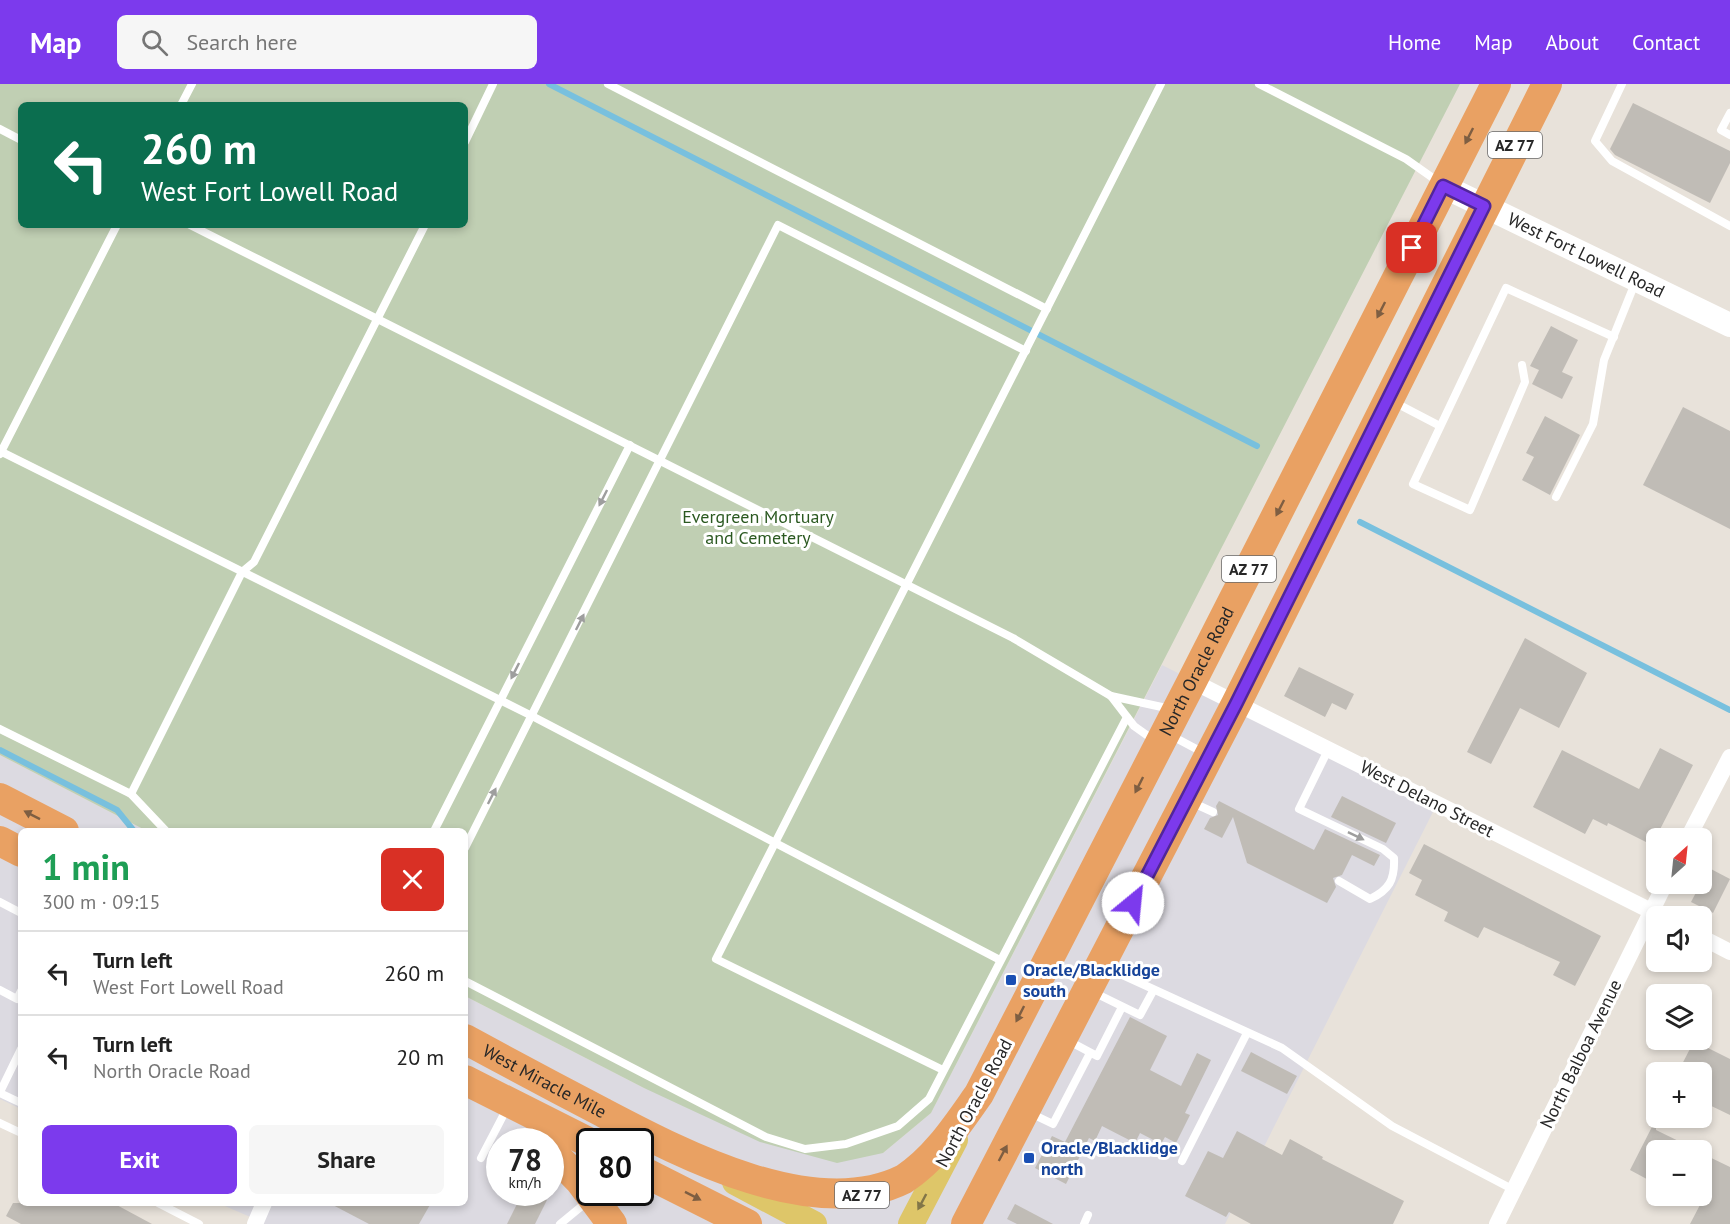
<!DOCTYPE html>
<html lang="en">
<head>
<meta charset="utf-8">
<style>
	body { margin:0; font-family:"PT Sans",sans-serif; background:#f6f6f6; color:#222; height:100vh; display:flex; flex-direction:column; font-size:22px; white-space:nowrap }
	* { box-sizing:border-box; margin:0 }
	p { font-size:20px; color:#767676 }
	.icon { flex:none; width:33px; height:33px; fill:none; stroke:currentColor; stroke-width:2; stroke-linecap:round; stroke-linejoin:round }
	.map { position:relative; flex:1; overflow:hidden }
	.details { position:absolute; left:18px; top:744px; width:450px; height:378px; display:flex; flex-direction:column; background:#fff; border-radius:9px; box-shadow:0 3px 9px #0003 }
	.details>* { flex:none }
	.top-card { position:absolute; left:18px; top:18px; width:450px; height:126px; border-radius:9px; box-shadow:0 3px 9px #0003; background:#0b6e4f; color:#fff; overflow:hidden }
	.needle { width:39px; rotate:27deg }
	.controls { position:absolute; left:1646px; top:744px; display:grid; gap:12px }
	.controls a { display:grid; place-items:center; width:66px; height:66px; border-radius:9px; background:#fff; box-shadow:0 3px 9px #0003; font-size:30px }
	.speed { position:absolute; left:486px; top:1044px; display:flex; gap:12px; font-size:30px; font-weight:700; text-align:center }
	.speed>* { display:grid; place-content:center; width:78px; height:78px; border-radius:50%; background:#fff; box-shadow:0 3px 9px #0003; line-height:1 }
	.speed small { font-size:15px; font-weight:400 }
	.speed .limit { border:3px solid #111; border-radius:9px; background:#fff; color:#111 }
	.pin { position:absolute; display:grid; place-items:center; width:51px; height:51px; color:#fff; margin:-26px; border-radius:12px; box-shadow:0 3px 9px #0006 }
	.me { position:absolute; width:66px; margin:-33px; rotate:28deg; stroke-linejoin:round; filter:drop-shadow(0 0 4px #0008) }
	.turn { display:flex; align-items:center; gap:21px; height:126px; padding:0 24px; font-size:27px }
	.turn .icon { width:78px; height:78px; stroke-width:2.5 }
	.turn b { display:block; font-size:42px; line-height:51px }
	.round { display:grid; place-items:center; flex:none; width:63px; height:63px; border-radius:9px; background:#f6f6f6 }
	.summary { display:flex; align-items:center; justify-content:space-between; height:102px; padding:0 24px }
	h1 { font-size:36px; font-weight:600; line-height:45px; color:#1e9e55 }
	.action { display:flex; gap:12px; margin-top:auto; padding:12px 24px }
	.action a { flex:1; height:69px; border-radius:9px; background:#7c3aed; color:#fff; font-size:24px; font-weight:600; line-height:69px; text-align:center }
	.action a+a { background:#f6f6f6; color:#222 }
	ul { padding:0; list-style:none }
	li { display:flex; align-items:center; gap:18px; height:84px; padding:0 24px; border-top:2px solid #e0e0e0 }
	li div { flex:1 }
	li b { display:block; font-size:22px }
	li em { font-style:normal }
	header { display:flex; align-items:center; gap:36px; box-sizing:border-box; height:84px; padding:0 30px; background:#7c3aed; color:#fff }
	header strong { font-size:28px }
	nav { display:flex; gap:33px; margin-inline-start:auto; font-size:21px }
	.search { width:420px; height:54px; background:#f6f6f6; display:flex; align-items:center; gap:15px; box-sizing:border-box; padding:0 21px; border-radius:9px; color:#767676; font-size:22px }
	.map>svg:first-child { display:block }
	.industrial { fill:#dcdae1; fill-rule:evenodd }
	.cemetery { fill:#c0cfb3; fill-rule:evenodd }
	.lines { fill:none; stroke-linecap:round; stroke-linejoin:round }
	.stream { stroke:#78c0de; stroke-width:6 }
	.building { fill:#c0bcb6 }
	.lane { stroke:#fff; stroke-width:8 }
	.street { stroke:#fff; stroke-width:16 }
	.secondary { stroke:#fff; stroke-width:24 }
	.primary { stroke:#dec669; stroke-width:26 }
	.highway { stroke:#e9a163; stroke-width:30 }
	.oneway { fill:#7e5e42 }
	.oneway2 { fill:#9e9e9e }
	.oneway3 { fill:#827648 }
	.route-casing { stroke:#51269a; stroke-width:15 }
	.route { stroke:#7c3aed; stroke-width:10 }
	.transit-dot { fill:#1a4fb4; stroke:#fff; stroke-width:2 }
	.labels { text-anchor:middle; stroke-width:6; stroke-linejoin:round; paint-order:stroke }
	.shield { fill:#fff; stroke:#686868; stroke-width:1.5 }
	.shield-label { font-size:16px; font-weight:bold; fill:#272727 }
	.street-label { font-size:18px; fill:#272727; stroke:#fff }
	.park-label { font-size:18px; fill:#2b5921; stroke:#fff }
	.transit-label { font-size:18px; font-weight:bold; fill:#164399; stroke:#fff; text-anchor:start }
</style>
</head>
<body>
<header>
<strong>Map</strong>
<div class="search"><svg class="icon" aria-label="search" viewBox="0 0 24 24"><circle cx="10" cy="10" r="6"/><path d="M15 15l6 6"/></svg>Search here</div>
<nav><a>Home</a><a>Map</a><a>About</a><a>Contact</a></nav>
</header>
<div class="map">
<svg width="1730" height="1140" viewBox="0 0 1730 1140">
	<rect width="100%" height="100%" fill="#e8e2da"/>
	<g class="industrial">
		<path d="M 1162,581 L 1437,720 L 1225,1140 L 255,1140 L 257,1136 L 218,1119 L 465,1119 L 465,912 L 644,1004 L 883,1069 L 931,1029 ZM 500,1058 L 550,1058 L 550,1108 L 500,1108 ZM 590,1058 L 640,1058 L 640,1108 L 590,1108 Z"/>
		<polygon points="0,671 147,747 21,747 21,1025 0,1015"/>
	</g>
	<path class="cemetery" d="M 0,0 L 1460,0 L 931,1029 L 883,1069 L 837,1079 L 760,1058 L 644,1004 L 465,912 L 465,747 L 147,747 L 0,671 ZM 21,21 L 465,21 L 465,141 L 21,141 Z"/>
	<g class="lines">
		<g class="stream">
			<polyline points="549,0 1257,362"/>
			<polyline points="1360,438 1730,626"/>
			<polyline points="0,666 117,726 134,747"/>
		</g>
	</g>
	<g class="building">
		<polygon points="1633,19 1730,67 1730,79 1710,119 1615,71 1610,65"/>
		<polygon points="1551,242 1578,256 1562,288 1573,293 1562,315 1532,300 1539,286 1530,282"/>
		<polygon points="1683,323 1730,347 1730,445 1643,401"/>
		<polygon points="1545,332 1580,351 1550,411 1522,396 1534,373 1526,369"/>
		<polygon points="1525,554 1587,589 1559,644 1520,624 1491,680 1467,668"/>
		<polygon points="1299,583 1354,610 1346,626 1332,619 1325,633 1284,612"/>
		<polygon points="1660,664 1693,681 1652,761 1608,739 1607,742 1593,735 1585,750 1533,723 1562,666 1639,705"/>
		<polygon points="1342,712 1396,739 1386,759 1331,733"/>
		<polygon points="1219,717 1314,766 1325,745 1380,771 1374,782 1352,771 1342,791 1333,794 1336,803 1327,819 1247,779 1233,733 1222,754 1204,745 1210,734 1218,731 1216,722"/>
		<polygon points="1424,760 1601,852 1575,902 1553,891 1560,878 1484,843 1478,854 1444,837 1448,828 1415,811 1422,796 1409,789"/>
		<polygon points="1709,784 1730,795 1713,829 1691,818"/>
		<polygon points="1130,933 1167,952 1150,986 1181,1002 1197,969 1211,976 1185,1029 1190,1031 1176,1059 1165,1053 1161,1060 1140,1049 1135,1059 1102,1042 1095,1057 1089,1054 1066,1100 1035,1084 1052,1052 1065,1058"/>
		<polygon points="1694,957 1730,975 1730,1031 1701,1017 1701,988 1678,988"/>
		<polygon points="1251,968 1297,992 1287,1010 1241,987"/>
		<polygon points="1656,1035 1656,1046 1697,1066 1656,1066 1656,1100 1630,1086"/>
		<polygon points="1237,1047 1282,1071 1290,1055 1323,1073 1322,1075 1404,1117 1393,1140 1251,1140 1229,1128 1226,1133 1185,1112 1208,1067 1223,1074"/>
		<polygon points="1701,1069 1730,1083 1730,1140 1690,1140 1701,1119"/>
		<polygon points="523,1108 533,1108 547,1116 535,1140 507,1140"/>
		<polygon points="13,1119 113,1119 152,1140 21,1140 6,1132"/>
		<polygon points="329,1119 431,1119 419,1140 369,1140"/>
		<polygon points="1015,1120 1053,1140 1017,1140 1007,1135"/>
	</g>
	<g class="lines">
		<g class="lane">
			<polyline points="608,0 1047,225"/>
			<polyline points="1259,0 1406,75 1440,99"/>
			<polyline points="1622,0 1595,57 1612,77 1730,142"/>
			<polyline points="181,21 192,0"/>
			<polyline points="1730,29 1721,46 1730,51"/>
			<polyline points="0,45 21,56"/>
			<polyline points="465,58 493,0"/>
			<polyline points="190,141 1013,554 1111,612"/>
			<polyline points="1522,281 1525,298 1470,426 1413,400 1506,204 1614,253"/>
			<polyline points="1392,317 1440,342"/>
			<polyline points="0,367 532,632 1000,876"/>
			<polyline points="0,370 117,141"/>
			<polyline points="1556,413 1593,340 1604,276 1635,199"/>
			<polyline points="0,645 131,710 166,747"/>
			<polyline points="1170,651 1204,669"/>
			<polyline points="1155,657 1134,642 1111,612 1171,625"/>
			<path d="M 1328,666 L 1299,725 L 1383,765 L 1394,774 C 1395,796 1389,806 1370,815 L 1339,797"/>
			<polyline points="131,710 242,488 254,478 425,141"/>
			<polyline points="1191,718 1213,728"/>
			<polyline points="434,747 630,361"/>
			<polyline points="465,764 778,141 1026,267"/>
			<polyline points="0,818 21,829"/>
			<polyline points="1105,883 1282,964 1392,1042 1514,1106"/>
			<polyline points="465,897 766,1053 805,1065 846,1060 898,1042 929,1015 1127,633"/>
			<polyline points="0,906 17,915 21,907"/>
			<polyline points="1093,908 1140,931 1153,907"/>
			<polyline points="1067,956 1097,972 1122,923"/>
			<polyline points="943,986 716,875 1161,0"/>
			<polyline points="0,1008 21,965"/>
			<polyline points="0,1009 21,1019"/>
			<polyline points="1028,1028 1053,1040 1090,969"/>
			<polyline points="0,1039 21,1049"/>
			<polyline points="481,1074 505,1028"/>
			<polyline points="1182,1077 1247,949"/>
			<polyline points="158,1119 199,1140"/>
			<polyline points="560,1140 588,1117"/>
			<polyline points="1084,1140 1088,1131"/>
		</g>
		<g class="street">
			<polyline points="1192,597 1661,832"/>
			<polyline points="1688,754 1730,673"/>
			<polyline points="1701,853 1730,868"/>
			<polyline points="255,1140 264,1119"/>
			<polyline points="1497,1140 1665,800"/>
		</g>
		<path class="secondary" id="s1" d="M 1443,102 L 1730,241"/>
		<g class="primary">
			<polyline points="735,1098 814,1140"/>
			<polyline points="911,1140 955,1056"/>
		</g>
		<g class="highway">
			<polyline points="0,714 64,747"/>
			<polyline points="0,757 21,768"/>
			<path id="s2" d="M 465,955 C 511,980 556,1004 602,1028 C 682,1070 814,1140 904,1095 C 936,1074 957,1041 979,1010 L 1192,597 L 1496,0"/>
			<polyline points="465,996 590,1059"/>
			<polyline points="550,1066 580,1097 612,1140"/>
			<polyline points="640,1086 747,1140"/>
			<polyline points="966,1140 1236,620 1547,0"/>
		</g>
	</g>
	<defs><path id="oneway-solid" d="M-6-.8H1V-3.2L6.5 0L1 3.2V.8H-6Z" transform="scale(1.5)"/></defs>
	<g class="oneway">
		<use href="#oneway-solid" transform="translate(1469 52) rotate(117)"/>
		<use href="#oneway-solid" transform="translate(1381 226) rotate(117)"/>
		<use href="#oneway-solid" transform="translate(1280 424) rotate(117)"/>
		<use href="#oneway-solid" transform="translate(1139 701) rotate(117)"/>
		<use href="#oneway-solid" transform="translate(32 731) rotate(-153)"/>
		<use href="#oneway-solid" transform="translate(1020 930) rotate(117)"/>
		<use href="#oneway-solid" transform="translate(1003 1069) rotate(-62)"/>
		<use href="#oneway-solid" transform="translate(693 1112) rotate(27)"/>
	</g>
	<g class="oneway2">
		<use href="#oneway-solid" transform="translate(603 414) rotate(117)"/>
		<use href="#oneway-solid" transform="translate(580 538) rotate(-63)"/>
		<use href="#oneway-solid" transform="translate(515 587) rotate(117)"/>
		<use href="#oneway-solid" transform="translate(492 712) rotate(-63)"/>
		<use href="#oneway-solid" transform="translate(1356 752) rotate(26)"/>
	</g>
	<use class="oneway3" href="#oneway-solid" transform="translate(922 1118) rotate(118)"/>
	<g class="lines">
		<defs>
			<polyline id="route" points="1133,819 1236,620 1484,122 1443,102 1412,164"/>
		</defs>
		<use href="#route" class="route-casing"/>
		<use href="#route" class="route"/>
	</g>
	<g class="transit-dot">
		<rect x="1005" y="890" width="12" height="12" rx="3"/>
		<rect x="1023" y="1068" width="12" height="12" rx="3"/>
	</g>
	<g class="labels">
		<g class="shield">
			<rect x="1488" y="48" width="54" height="26" rx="4.5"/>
			<rect x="1222" y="472" width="54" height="26" rx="4.5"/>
			<rect x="835" y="1098" width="54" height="26" rx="4.5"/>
		</g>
		<g class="shield-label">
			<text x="1515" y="67">AZ 77</text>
			<text x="1249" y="491">AZ 77</text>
			<text x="862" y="1117">AZ 77</text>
		</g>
		<g class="street-label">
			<text dy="6" stroke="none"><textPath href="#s1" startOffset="159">West Fort Lowell Road</textPath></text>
			<text dy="6" stroke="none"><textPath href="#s2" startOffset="1065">North Oracle Road</textPath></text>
			<text transform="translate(1427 715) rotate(27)" y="6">West Delano Street</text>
			<text transform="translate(1581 970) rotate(-64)" y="6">North Balboa Avenue</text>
			<text dy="6" stroke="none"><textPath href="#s2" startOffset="90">West Miracle Mile</textPath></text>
			<text transform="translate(974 1019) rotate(-62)" y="6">North Oracle Road</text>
		</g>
		<g class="park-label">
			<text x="758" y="439">Evergreen Mortuary<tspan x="758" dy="21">and Cemetery</tspan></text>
		</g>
		<g class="transit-label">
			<text x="1023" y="892">Oracle/Blacklidge<tspan x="1023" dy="21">south</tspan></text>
			<text x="1041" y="1070">Oracle/Blacklidge<tspan x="1041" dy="21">north</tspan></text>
		</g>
	</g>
</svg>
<div class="controls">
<a><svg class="needle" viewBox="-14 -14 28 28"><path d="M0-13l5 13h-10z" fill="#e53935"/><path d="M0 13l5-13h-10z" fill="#767676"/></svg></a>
<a><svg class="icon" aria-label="sound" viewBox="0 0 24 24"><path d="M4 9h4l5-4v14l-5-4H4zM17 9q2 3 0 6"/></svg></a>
<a><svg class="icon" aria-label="layers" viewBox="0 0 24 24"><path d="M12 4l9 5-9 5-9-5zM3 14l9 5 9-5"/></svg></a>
<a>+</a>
<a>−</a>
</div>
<div class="speed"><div>78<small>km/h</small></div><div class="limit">80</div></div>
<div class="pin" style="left:1412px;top:164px;background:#d93025"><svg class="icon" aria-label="arrive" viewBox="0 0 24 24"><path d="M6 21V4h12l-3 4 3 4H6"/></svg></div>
<svg class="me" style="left:1133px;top:819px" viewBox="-20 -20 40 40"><circle r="19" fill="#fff"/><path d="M0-13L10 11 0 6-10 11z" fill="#7c3aed"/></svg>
<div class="top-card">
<div class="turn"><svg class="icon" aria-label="left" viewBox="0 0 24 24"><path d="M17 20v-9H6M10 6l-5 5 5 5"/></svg><div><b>260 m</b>West Fort Lowell Road</div></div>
</div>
<section class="details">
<div class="summary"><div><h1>1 min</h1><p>300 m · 09:15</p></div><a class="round" style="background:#d93025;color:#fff"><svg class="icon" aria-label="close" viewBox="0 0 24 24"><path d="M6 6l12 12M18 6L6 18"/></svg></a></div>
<ul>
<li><svg class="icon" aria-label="left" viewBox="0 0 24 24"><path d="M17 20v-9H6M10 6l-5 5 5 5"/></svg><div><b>Turn left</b><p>West Fort Lowell Road</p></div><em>260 m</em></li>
<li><svg class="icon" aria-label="left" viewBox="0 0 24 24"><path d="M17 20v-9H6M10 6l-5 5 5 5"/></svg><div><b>Turn left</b><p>North Oracle Road</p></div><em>20 m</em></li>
</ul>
<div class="action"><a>Exit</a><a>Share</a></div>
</section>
</div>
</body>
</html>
